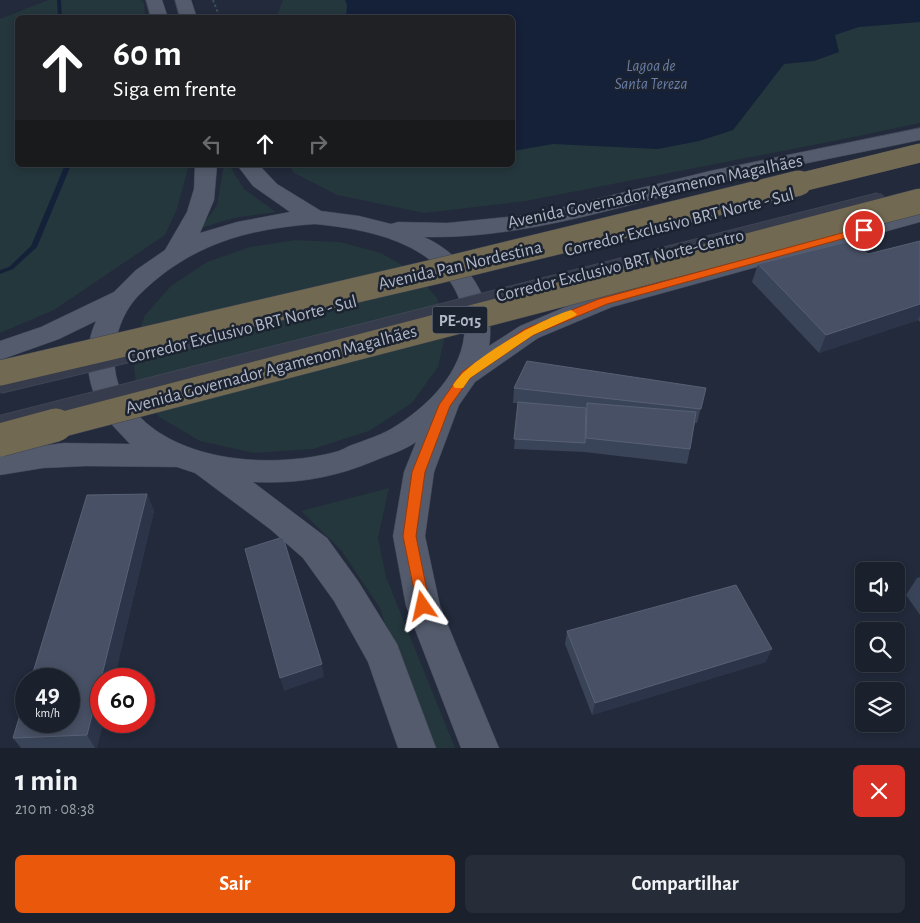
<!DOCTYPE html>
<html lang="pt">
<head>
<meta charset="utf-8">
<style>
	body { margin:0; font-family:"Alegreya Sans",sans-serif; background:#272d38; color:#f1f3f6; height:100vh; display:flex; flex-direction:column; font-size:19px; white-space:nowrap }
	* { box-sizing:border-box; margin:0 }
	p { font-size:16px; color:#9fa3a9 }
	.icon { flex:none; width:28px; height:28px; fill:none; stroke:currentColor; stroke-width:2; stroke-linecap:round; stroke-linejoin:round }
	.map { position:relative; height:748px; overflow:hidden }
	.panel { display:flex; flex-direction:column; background:#1a202c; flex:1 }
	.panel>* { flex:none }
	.banner { position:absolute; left:15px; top:15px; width:500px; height:152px; border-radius:8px; box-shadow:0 2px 8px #0003,0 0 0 1px #383e48; background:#202124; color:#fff; overflow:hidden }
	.fabs { position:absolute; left:855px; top:562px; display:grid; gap:10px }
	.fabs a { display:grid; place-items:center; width:50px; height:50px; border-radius:8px; background:#1a202c; box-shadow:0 2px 8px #0003,0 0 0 1px #383e48; font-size:25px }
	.speed { position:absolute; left:15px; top:668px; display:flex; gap:10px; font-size:25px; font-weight:700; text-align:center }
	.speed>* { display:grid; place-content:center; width:65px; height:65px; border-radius:50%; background:#1a202c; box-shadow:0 2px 8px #0003,0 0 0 1px #383e48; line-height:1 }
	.speed small { font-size:12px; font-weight:400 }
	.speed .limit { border:8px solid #d22; background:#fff; color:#111 }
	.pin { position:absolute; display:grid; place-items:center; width:42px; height:42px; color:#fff; margin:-21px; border:2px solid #fff; border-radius:50%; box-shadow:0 1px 5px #0007 }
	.me { position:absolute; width:55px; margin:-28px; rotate:349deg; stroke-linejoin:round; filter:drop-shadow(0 0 4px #0008) }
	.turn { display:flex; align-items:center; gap:18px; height:105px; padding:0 15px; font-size:22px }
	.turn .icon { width:65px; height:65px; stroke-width:2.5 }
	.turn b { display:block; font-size:35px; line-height:42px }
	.lanes { display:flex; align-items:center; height:48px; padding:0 15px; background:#0003; justify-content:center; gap:25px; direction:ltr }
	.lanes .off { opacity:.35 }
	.round { display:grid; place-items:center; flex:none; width:52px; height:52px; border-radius:8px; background:#272d38 }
	.head { display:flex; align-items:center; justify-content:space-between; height:85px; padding:0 15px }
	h1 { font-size:30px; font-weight:700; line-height:38px }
	.button { display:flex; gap:10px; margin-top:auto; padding:10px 15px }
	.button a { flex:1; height:58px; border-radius:8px; background:#ea580c; color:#fff; font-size:20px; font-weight:700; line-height:58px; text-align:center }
	.button a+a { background:#272d38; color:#f1f3f6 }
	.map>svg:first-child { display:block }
	.green { fill:#24373c }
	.water { fill:#152039 }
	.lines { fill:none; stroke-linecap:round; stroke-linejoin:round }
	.stream { fill:#152039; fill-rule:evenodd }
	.primary-casing { stroke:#3f4554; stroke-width:1 }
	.path { stroke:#3c5055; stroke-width:2; stroke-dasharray:2.5 2.5; stroke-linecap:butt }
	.primary { fill:#535b6c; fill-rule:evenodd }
	.lane-bridge-casing { stroke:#3f4554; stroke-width:14; stroke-linecap:butt }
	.highway-bridge-far2-casing { stroke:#3e4453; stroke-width:19; stroke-linecap:butt }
	.highway-bridge-far1-casing { stroke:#3e4453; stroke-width:26; stroke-linecap:butt }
	.highway-bridge-casing { stroke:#3e4453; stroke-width:34; stroke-linecap:butt }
	.lane-bridge { stroke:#363c4c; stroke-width:12 }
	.highway-bridge-far2 { stroke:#726952; stroke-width:19 }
	.highway-bridge-far1 { stroke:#726952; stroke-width:25 }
	.highway-bridge { stroke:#726952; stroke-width:33 }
	.wall { fill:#3a4458 }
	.shaded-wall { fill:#2b3448 }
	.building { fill:#475064; stroke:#576074 }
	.route { fill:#ea580c; stroke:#983908 }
	.slow { fill:#f59e0b }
	.labels { text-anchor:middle; stroke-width:5; stroke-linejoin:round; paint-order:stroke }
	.far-water-label { font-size:16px; font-style:italic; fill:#697da7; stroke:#1b2230 }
	.shield { fill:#1b2230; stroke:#848a9a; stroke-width:1 }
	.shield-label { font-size:16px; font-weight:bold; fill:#b1b7c7 }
	.street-label { font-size:18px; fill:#b1b7c7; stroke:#1b2230 }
</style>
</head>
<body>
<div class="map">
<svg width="920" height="748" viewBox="0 0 920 748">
	<rect width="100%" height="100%" fill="#222a3b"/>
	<g class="green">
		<polygon points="48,0 141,0 144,3 145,17 18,18 18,165 189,165 177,209 165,235 54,310 0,333 0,19"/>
		<polygon points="283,0 920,0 920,123 849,138 526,201 424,213 337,195 294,173 289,165 512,165 512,18 276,18"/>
		<polygon points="224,165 229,165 244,189 276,212 234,218 201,228 217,205"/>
		<polygon points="295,240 340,242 381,253 414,272 437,298 446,331 438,367 412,403 369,431 313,449 254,453 200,441 159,417 136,385 132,349 145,315 171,286 207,262 250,247"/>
		<polygon points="389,488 378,538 386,577 455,748 427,748 412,710 380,608 341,550 301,511"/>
	</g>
	<polygon class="water" points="345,0 920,0 920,22 859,27 835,35 839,52 814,61 784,64 733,130 699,141 658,149 553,144 513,151 512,18 346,17 347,5"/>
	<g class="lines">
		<g class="stream">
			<polygon points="57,0 61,0 62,18 58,18"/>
			<polygon points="65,165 71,165 37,247 13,269 0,274 0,270 9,267 31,246"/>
		</g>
		<defs>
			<g id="primary">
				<polygon points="146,0 162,0 168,18 151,18"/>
				<polygon points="175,0 191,0 197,18 180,18"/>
				<path d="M 920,128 L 920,140 C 849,155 778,168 708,185 C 614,208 521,239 424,237 C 465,255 497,301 489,346 L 520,326 L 594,295 L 920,208 L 920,222 L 612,307 L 538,338 L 475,382 L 459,405 L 434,472 L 425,536 L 440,606 L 499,748 L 461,748 L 406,606 L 393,536 L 404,472 L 416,442 C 403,451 388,455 374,461 C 333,478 297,484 253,482 L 327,538 L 358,581 L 397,644 L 436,748 L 398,748 L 368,662 L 334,601 L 303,558 L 270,529 L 195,473 L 177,467 L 86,466 L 43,468 L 0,475 L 0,451 L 64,443 L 130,444 C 123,436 115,429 109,421 C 87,392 81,354 96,321 L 59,339 L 0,360 L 0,341 L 41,327 L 114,292 L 136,270 L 165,250 L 187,212 L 194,189 L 195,165 L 217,165 L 214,200 L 200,233 L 237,222 L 290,212 L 253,186 L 237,165 L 259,165 L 277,184 L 321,211 L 359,216 L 391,224 L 398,222 L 447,223 L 536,214 L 710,171 ZM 315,224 C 367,229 435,242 458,296 C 482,353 436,402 391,429 C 379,436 365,440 352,445 C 346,447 341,451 335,452 C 275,468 186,463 141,418 C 127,405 117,388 115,369 C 112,344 120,315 138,296 C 189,245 245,229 315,224 Z"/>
			</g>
		</defs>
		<use href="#primary" class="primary-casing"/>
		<polyline class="path" points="213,0 220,18"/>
		<use href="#primary" class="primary"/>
		<defs>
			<g id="lane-bridge">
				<polyline points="0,387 196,340"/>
				<polyline points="0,422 879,199"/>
			</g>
			<polyline id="highway-bridge-far2" points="794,184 920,153"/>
			<g id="highway-bridge-far1">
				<polyline points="0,373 438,271 799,183"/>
				<polyline points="52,427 920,201"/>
			</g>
			<polyline id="highway-bridge" points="0,440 56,425"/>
		</defs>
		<use href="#lane-bridge" class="lane-bridge-casing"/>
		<use href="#highway-bridge-far2" class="highway-bridge-far2-casing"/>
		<use href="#highway-bridge-far1" class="highway-bridge-far1-casing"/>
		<use href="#highway-bridge" class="highway-bridge-casing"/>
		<use href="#lane-bridge" class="lane-bridge"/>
		<use href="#highway-bridge-far2" class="highway-bridge-far2"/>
		<use href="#highway-bridge-far1" class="highway-bridge-far1"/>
		<use href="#highway-bridge" class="highway-bridge"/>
	</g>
	<g class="wall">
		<polygon points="920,241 920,322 918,320 819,353 752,282 758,264 868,254"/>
		<polygon points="514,388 706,388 697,423 695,423 690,449 687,464 584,452 514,449 518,403 513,403"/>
		<polygon points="147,494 154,511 114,679 101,679 97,748 21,748 13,738"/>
		<polygon points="920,577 920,615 906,595 917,578"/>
		<polygon points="567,631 766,662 592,715 565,644"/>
	</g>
	<g class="shaded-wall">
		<polygon points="920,304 920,315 918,320 819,353 826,335"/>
		<polygon points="147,494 154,511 114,679 101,679 101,721 104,721 97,748 95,748 87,735"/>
		<polygon points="772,649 766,662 592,715 595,703"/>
		<polygon points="322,664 324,677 284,691 280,678"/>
	</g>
	<g class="building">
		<polygon points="851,241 868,254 920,241 920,304 826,335 758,264"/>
		<polygon points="527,361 706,388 701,409 514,388"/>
		<polygon points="518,402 586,408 585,443 514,439"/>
		<polygon points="587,403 696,412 690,449 586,438"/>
		<polygon points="147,494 87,735 13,738 26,695 26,721 69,721 69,679 31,679 87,495"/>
		<polygon points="283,537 322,664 280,678 245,549"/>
		<polygon points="736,585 772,649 595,703 567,631"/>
	</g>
	<polygon class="route" points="864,227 869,230 867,232 607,304 533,335 470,378 450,406 425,472 416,536 430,606 428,610 423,612 418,610 403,536 412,472 439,405 462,372 525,329 599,299"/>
	<path class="slow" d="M 571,310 L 577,314 L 575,316 L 533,335 L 470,378 L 463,388 L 455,388 L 453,385 C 469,359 541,319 571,310 Z"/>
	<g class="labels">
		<g class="far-water-label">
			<text x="651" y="71">Lagoa de<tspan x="651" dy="18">Santa Tereza</tspan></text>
		</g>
		<rect class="shield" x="432.5" y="306.5" width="55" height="27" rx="4"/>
		<g class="shield-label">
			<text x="460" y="326">PE-015</text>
		</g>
		<g class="street-label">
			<text transform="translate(655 191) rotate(-12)" y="6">Avenida Governador Agamenon Magalhães</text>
			<text transform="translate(679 222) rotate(-14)" y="6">Corredor Exclusivo BRT Norte - Sul</text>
			<text transform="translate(460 265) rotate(-13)" y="6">Avenida Pan Nordestina</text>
			<text transform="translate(620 265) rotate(-14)" y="6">Corredor Exclusivo BRT Norte-Centro</text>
			<text transform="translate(242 329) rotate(-14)" y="6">Corredor Exclusivo BRT Norte - Sul</text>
			<text transform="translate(271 369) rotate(-15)" y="6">Avenida Governador Agamenon Magalhães</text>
		</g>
	</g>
</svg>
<div class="fabs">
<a><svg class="icon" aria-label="sound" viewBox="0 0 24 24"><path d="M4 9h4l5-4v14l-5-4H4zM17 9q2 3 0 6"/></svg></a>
<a><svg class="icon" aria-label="search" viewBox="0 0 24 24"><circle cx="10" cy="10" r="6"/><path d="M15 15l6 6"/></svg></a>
<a><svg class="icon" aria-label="layers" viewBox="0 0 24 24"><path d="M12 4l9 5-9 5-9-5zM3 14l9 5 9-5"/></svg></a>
</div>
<div class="speed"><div>49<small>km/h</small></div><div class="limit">60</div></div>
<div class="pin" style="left:864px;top:230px;background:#d93025"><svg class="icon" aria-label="arrive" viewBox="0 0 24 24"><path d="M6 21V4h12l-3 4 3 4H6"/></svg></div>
<svg class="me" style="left:423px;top:606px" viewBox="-20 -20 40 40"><path d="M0-17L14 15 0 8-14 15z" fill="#ea580c" stroke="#fff" stroke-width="4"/></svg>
<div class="banner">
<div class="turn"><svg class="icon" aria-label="ahead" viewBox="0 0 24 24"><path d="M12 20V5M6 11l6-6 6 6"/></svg><div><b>60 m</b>Siga em frente</div></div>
<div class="lanes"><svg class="icon off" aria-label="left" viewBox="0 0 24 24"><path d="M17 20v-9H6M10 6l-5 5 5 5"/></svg><svg class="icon" aria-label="ahead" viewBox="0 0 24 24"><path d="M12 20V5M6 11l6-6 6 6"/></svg><svg class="icon off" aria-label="right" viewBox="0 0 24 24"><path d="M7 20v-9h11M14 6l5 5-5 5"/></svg></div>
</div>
</div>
<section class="panel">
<div class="head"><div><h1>1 min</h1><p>210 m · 08:38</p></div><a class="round" style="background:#d93025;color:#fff"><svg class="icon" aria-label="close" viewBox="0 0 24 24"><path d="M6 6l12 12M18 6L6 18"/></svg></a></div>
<div class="button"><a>Sair</a><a>Compartilhar</a></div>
</section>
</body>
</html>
